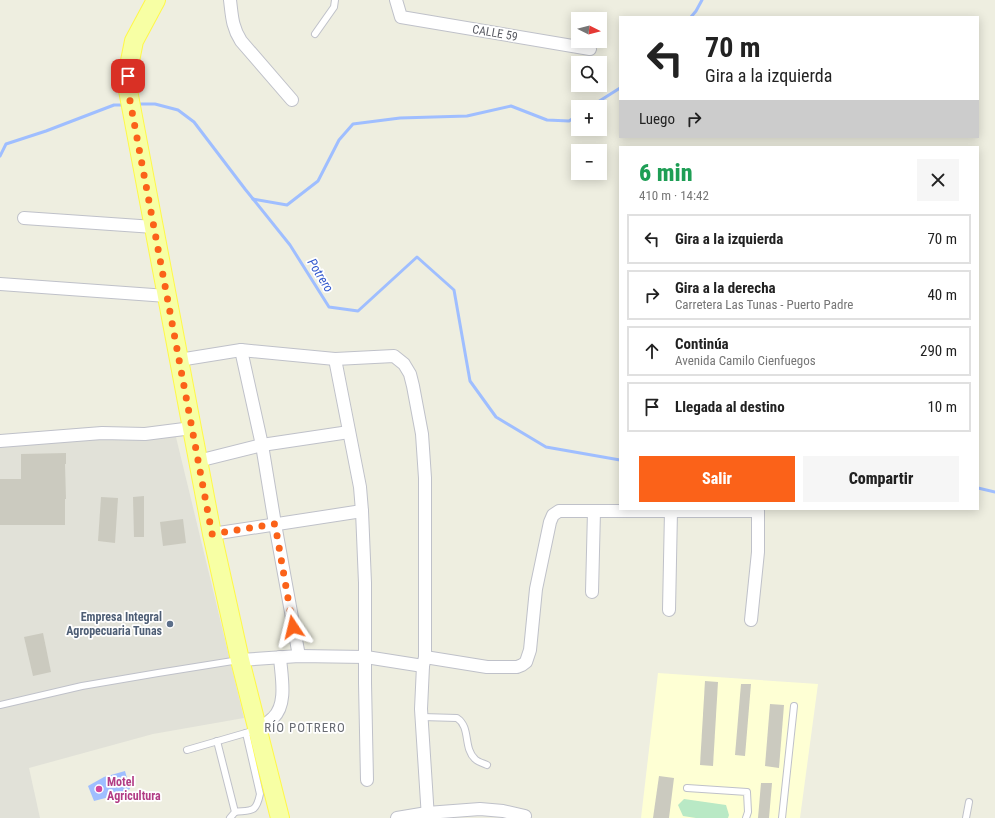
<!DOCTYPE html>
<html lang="es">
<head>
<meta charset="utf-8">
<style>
	body { margin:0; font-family:"Roboto Condensed",sans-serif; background:#f6f6f6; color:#222; height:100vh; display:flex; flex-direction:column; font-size:15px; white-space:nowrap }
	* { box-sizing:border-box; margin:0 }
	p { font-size:13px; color:#767676 }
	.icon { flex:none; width:22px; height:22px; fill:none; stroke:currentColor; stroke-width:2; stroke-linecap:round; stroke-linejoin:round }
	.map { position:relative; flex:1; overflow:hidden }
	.sheet { position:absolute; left:619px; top:146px; width:360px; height:364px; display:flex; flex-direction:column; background:#fff; border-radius:0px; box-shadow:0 2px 10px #0003 }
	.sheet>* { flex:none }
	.guide { position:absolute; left:619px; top:16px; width:360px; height:122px; border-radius:0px; box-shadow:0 2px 10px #0003; background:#fff; color:#222; overflow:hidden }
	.needle { width:26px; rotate:96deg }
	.controls { position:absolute; left:571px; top:12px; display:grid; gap:8px }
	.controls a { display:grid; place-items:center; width:36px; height:36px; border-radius:0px; background:#fff; box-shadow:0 2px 10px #0003; font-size:20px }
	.pin { position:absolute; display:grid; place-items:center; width:34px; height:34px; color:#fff; margin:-17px; border-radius:8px; box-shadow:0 2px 6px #0006 }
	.me { position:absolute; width:44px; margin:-22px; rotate:350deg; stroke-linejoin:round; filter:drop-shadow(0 0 3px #0008) }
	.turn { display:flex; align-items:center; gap:14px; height:84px; padding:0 20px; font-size:18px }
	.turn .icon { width:52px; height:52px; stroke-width:2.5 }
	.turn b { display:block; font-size:28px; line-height:34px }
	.then { display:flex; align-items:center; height:38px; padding:0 20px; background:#0003; gap:8px; font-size:15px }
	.round { display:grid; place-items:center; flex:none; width:42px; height:42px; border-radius:0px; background:#f6f6f6 }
	.head { display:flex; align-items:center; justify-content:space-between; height:68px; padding:0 20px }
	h1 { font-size:24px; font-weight:800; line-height:30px; color:#1e9e55 }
	.cta { display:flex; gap:8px; margin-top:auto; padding:8px 20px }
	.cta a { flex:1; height:46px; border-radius:0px; background:#fb6219; color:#fff; font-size:16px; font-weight:800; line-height:46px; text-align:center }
	.cta a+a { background:#f6f6f6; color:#222 }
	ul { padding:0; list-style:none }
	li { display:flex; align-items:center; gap:12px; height:50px; margin:0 8px 6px; padding:0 12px; border:2px solid #e0e0e0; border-radius:0px }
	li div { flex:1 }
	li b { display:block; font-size:15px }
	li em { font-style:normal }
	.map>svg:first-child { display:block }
	.commercial { fill:#feffd4 }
	.industrial { fill:#e1e1d8 }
	.green { fill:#b9e9c5 }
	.water { fill:#9fbeff }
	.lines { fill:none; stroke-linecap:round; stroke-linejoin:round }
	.stream { stroke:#9fbeff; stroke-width:3 }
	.building { fill:#cbcabf }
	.lane-casing { stroke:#bfc1c9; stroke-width:8 }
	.street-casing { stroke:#bfc1c9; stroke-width:14 }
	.primary-casing { stroke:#fff848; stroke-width:20 }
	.lane { stroke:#fff; stroke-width:6 }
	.street { stroke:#fff; stroke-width:12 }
	.primary { stroke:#f7ffa4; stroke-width:18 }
	.route { stroke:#fb6219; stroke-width:7; stroke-dasharray:0 12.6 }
	.service-dot { fill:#5c6f8a; stroke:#fff; stroke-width:1.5 }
	.hotel-dot { fill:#d1479c; stroke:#fff; stroke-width:1.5 }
	.labels { text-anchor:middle; stroke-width:3.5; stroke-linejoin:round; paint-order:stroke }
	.street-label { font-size:12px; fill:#595b63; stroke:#fff }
	.service-label { font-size:12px; font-weight:bold; fill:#4e5e75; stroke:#fff; text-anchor:end }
	.hotel-label { font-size:12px; font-weight:bold; fill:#b23c85; stroke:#fff; text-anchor:start }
	.water-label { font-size:13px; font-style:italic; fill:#355bce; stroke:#fff }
	.neighbourhood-label { font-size:13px; letter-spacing:1px; fill:#6a6d75; stroke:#fff }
</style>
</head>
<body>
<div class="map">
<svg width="995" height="818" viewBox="0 0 995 818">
	<rect width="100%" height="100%" fill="#eeeee0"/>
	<polygon class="commercial" points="658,673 818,684 800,818 641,818"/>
	<polygon class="industrial" points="175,433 244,718 153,734 29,768 40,818 0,818 0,444"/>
	<polygon class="green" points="684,799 726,805 729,815 728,818 696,818 683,816 678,805"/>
	<polygon class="water" points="125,771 130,789 113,796 94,801 88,786 104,777"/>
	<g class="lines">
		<g class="stream">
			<polyline points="691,17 696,11 702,0"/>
			<polyline points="136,104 155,104 178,110 194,122 245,189 290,245 329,307 358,311 417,257 454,290 470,381 496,417 546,447 620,460"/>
			<polyline points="590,107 620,88"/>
			<polyline points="0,156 6,144 46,131 114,105 124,105"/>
			<polyline points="253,199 287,205 318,181 339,140 353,124 400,118 467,116 511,106 547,120 569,121 578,115"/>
			<polyline points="978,488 995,492"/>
		</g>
	</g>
	<g class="building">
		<polygon points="66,453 66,464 65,464 66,499 65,499 65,525 0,525 0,479 21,479 21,454"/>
		<polygon points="144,496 144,537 134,537 133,497"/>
		<polygon points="101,497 118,498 115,543 98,541"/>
		<polygon points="183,519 186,543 163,546 160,522"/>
		<polygon points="43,633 51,672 33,676 24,637"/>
		<polygon points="705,681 718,682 713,766 700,765"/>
		<polygon points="741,684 751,684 745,756 735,755"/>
		<polygon points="770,704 784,705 779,768 765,766"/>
		<polygon points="659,776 674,778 669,818 653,818"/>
		<polygon points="761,783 772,783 769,818 758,818"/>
	</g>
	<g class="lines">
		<defs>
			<g id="lane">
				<polyline points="315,34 334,7 335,0"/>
				<polyline points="0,705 82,686 158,673 239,660"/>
				<path d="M 422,717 L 457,718 C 471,727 463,748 475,759 C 478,762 483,763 487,765"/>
				<polyline points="217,741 235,812 230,818"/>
				<polyline points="187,750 249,732"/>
				<polyline points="687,788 747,792 748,812 746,818"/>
				<path d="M 235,812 C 252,810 256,813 260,794 L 246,733"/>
				<polyline points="782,818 794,706"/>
				<polyline points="966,818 969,802"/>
			</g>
			<g id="street">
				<path d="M 230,0 C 232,16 232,27 241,41 L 292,100"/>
				<polyline points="396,0 401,17 590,49"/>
				<polyline points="24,218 154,227"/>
				<polyline points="0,284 167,296"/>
				<polyline points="241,350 262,445 275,524 299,656"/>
				<polyline points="335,359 360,487 362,511 365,583 365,683 367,780"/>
				<polyline points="179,360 241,350 335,359 394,356 404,364 410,374 413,386 422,434 425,478 425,657 423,666 421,709 428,818"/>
				<polyline points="0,441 102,433 145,434 192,428"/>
				<polyline points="198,461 262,445 349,432"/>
				<polyline points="212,534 362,511"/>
				<polyline points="592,592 594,511"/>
				<polyline points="669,610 671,511"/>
				<polyline points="425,657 487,667 517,667 522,665 526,662 530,650 536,589 550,522 553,515 559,511 758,511 758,552 751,620"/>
				<polyline points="240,660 299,656 366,657 423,666"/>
				<path d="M 258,730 C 263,726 269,722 273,718 C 288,704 281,675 280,657"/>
				<polyline points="397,818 427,813 480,809 503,811 525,816"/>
			</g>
			<polyline id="primary" points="156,0 134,41 129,66 127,85 212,534 240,660 280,818"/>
		</defs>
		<use href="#lane" class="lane-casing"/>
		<use href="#street" class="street-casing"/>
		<use href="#primary" class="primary-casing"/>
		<use href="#lane" class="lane"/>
		<use href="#street" class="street"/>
		<use href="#primary" class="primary"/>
	</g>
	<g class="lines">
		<polyline class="route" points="128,76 127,85 212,534 275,524 293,627"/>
	</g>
	<circle class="service-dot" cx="170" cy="624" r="4"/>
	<circle class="hotel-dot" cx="99" cy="789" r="4"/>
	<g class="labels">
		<g class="street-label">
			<text transform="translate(495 33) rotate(10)" y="4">CALLE 59</text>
		</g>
		<g class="service-label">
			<text x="162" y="621">Empresa Integral<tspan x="162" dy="14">Agropecuaria Tunas</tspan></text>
		</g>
		<g class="hotel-label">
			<text x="107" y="786">Motel<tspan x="107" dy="14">Agricultura</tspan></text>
		</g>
		<g class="water-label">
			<text transform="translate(321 275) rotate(58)" y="5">Potrero</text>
		</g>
		<g class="neighbourhood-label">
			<text x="305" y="732">RÍO POTRERO</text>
		</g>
	</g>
</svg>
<div class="controls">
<a><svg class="needle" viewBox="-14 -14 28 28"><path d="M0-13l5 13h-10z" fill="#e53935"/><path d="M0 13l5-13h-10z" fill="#767676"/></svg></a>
<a><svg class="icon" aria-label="search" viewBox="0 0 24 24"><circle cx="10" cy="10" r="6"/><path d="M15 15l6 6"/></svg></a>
<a>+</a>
<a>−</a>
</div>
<div class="pin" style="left:128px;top:76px;background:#d93025"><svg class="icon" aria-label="arrive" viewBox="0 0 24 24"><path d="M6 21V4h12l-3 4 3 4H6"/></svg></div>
<svg class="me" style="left:293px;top:627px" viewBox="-20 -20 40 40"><path d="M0-17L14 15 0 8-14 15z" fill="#fb6219" stroke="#fff" stroke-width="4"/></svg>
<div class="guide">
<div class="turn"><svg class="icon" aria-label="left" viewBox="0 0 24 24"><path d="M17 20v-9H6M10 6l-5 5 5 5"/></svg><div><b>70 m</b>Gira a la izquierda</div></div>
<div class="then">Luego<svg class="icon" aria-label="right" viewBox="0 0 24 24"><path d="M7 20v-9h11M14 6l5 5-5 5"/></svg></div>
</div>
<section class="sheet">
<div class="head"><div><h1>6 min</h1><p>410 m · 14:42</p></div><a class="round"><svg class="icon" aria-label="close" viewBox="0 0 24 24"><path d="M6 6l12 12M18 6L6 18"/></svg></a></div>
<ul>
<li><svg class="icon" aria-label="left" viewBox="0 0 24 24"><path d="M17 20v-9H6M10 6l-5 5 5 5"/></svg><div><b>Gira a la izquierda</b></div><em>70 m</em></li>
<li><svg class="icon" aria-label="right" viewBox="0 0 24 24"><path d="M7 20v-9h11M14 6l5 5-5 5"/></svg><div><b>Gira a la derecha</b><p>Carretera Las Tunas - Puerto Padre</p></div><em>40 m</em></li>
<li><svg class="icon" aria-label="ahead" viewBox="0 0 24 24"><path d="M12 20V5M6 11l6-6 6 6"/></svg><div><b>Continúa</b><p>Avenida Camilo Cienfuegos</p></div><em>290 m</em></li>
<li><svg class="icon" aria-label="arrive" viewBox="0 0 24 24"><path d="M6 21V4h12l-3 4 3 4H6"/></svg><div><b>Llegada al destino</b></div><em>10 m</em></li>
</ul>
<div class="cta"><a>Salir</a><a>Compartir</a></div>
</section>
</div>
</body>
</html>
